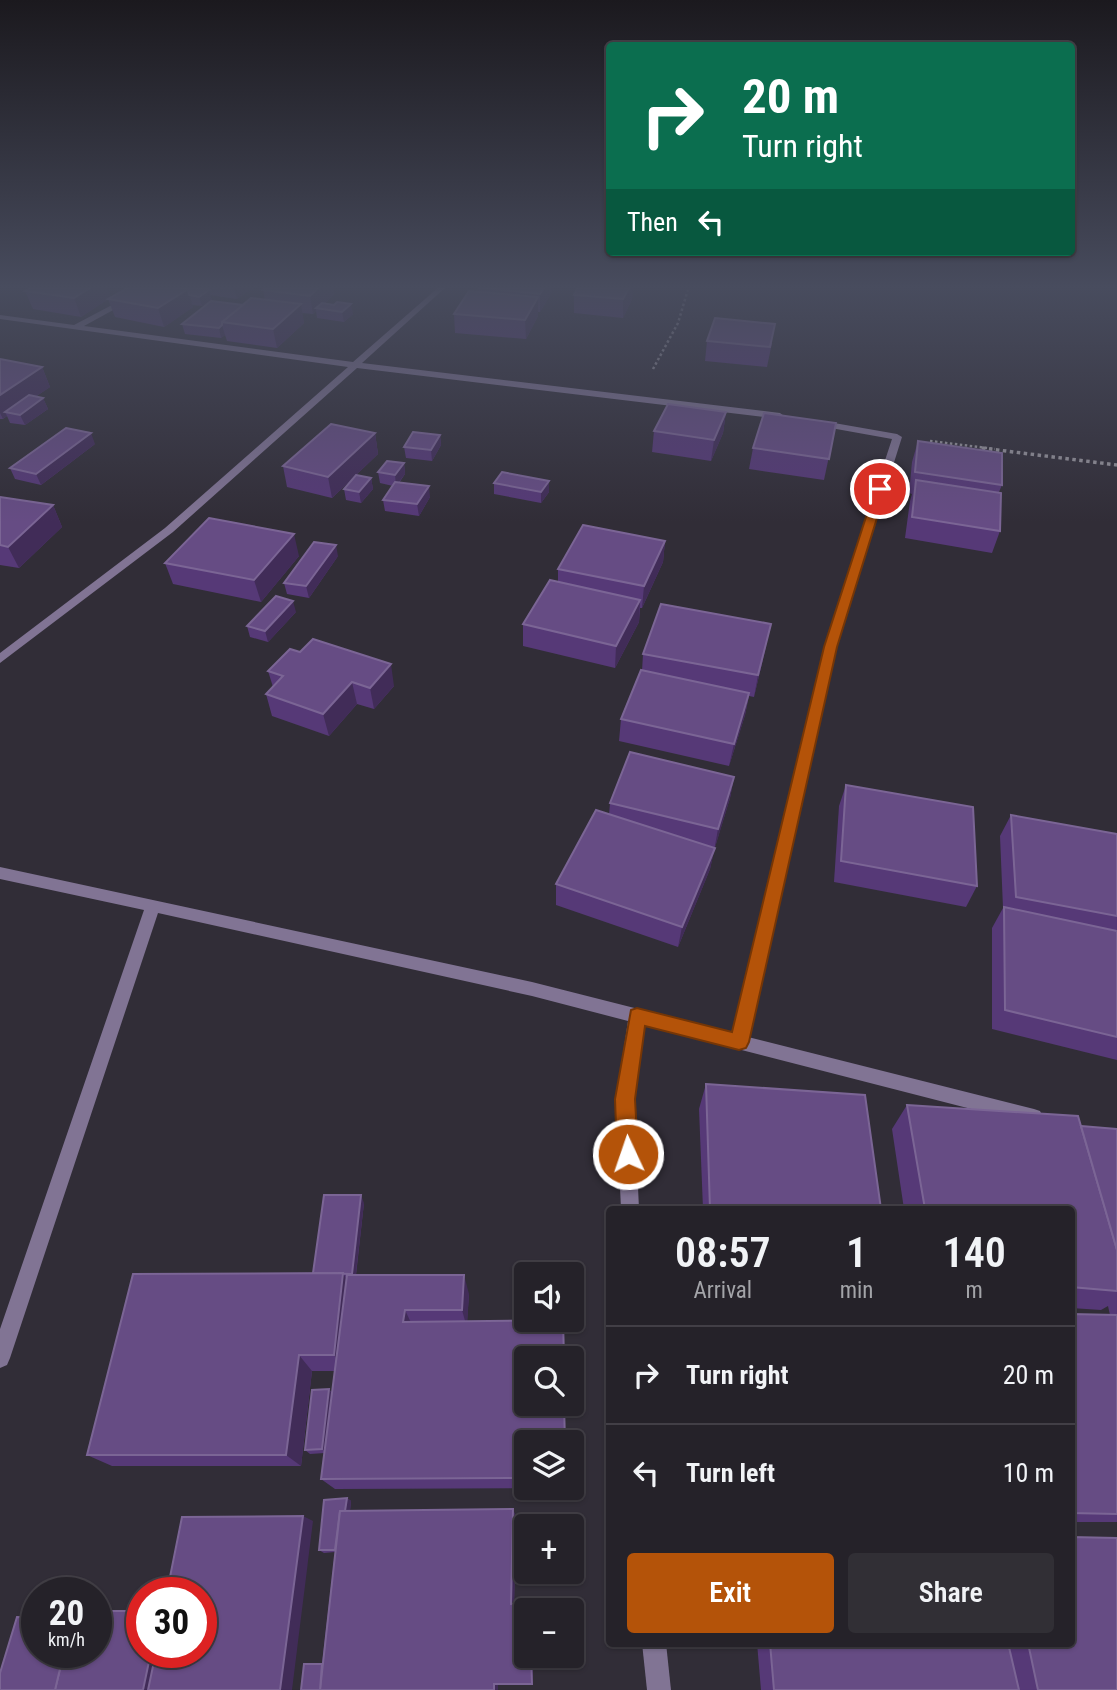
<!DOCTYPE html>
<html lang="en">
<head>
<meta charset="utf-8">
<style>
	body { margin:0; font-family:"Roboto Condensed",sans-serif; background:#312f35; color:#f1f3f6; height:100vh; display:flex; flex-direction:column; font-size:26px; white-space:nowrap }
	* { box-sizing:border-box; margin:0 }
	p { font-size:23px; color:#a3a4a8 }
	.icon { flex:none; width:38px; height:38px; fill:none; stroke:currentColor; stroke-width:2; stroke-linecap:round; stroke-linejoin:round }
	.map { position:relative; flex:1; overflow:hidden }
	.sheet { position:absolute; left:606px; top:1206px; width:469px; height:441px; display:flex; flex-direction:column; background:#252229; border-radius:7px; box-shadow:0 2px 5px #0004,0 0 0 2px #423f46 }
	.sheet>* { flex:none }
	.banner { position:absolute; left:606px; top:42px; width:469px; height:214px; border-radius:7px; box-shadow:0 2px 5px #0004,0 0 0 2px #423f46; background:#0b6e4f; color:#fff; overflow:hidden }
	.controls { position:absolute; left:514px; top:1262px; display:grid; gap:14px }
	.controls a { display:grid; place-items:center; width:70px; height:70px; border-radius:7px; background:#252229; box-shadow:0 2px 5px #0004,0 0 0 2px #423f46; font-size:35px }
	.speed { position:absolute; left:21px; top:1577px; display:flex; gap:14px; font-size:35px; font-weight:700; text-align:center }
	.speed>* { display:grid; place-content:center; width:91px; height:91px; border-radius:50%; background:#252229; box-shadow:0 2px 5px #0004,0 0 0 2px #423f46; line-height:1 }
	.speed small { font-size:18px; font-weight:400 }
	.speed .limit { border:10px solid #d22; background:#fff; color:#111 }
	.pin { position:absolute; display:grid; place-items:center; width:60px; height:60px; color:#fff; margin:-30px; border:4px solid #fff; border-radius:50%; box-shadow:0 2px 7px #0007 }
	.me { position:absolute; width:77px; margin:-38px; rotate:357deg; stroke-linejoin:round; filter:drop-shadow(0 0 5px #0008) }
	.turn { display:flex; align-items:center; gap:24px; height:147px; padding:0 21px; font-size:32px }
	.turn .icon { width:91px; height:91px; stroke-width:2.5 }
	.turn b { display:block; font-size:49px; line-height:60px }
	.then { display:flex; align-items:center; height:66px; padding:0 21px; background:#0003; gap:14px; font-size:26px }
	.eta { display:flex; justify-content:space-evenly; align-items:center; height:119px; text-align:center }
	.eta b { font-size:42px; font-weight:600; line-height:49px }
	.button { display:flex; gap:14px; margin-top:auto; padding:14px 21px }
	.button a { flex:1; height:80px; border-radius:7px; background:#b45309; color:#fff; font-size:28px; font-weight:600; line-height:80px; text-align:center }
	.button a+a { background:#312f35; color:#f1f3f6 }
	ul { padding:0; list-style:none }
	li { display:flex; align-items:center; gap:21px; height:98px; padding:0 21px; border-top:2px solid #423f46 }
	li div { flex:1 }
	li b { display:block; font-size:26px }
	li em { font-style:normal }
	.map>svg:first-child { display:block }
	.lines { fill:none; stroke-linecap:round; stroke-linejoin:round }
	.path-far1 { stroke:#97949b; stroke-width:2.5; stroke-dasharray:2.5 2.5; stroke-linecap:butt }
	.path { stroke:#97949b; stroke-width:3.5; stroke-dasharray:3.5 3.5; stroke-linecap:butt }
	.minor { fill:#817494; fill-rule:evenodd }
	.wall { fill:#563977 }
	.shaded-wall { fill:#412c58 }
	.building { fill:#664c84; stroke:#7b6595; stroke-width:2 }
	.route { fill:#b45309; stroke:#753606; stroke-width:2 }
</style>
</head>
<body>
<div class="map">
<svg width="1117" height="1690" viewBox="0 0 1117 1690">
	<rect width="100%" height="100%" fill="#312d37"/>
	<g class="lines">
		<g class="path-far1">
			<polyline points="653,369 678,323 689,286"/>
			<polyline points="930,441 995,449"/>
		</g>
		<polyline class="path" points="982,448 1117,465"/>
		<g class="minor">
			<polygon points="148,286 157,286 84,326 353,362 440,286 447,286 362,363 780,413 784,416 780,419 357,368 173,532 0,663 0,653 165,528 348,367 0,319 0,315 74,325"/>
			<polygon points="817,420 897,434 902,437 836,647 748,1037 1034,1109 1040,1111 1043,1117 1040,1123 1034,1125 644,1025 634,1099 639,1209 621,1209 616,1099 628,1021 532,996 158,913 10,1358 7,1365 0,1368 0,1329 144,910 0,879 0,867 532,982 733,1033 824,647 892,439 814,425 813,423"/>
			<polygon points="642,1643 666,1643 671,1690 647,1690"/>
		</g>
	</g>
	<g class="wall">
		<polygon points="179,286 256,286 237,299 210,295 212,300 202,306 192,305 193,307 164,327 115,317 108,299 179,287"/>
		<polygon points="268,286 338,286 333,289 334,294 325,303 353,314 344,322 317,318 316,311 313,314 302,313 304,323 277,348 227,341 225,335 221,338 185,334 182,324 243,305 265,300 263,290"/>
		<polygon points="479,286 566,286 565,288 552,286 552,292 540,312 538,312 538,316 526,339 455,333 454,314 478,292 477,287"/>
		<polygon points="579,286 633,286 632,299 623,318 574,313 574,295"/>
		<polygon points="25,291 111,297 81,317 33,309"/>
		<polygon points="707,341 772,343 767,367 705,361"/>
		<polygon points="0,359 42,367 50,387 35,397 43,398 48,409 25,425 10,423 7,416 3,419 0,419"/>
		<polygon points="726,412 723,433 711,461 652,452 654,431"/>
		<polygon points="836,423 824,480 749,469 753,448"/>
		<polygon points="375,433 378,454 332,498 287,487 283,466"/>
		<polygon points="440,435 441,445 432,461 406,458 404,447"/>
		<polygon points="918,441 1002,485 999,492 1000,531 992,553 905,538 910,501 912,494 909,493 912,462"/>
		<polygon points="95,444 41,485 15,479 10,468"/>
		<polygon points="404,463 405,474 399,483 430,497 419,516 385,511 383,500 393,486 380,483 378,472"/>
		<polygon points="371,478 373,489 361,503 346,500 344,489"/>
		<polygon points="494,483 549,492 541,503 494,494"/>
		<polygon points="0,497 53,505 62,527 19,568 0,565"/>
		<polygon points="665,541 663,562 642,608 640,608 639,622 615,668 523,646 523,624 558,582 558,569"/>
		<polygon points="299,556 261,602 173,584 165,563"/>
		<polygon points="338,556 309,598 287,594 284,583"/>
		<polygon points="296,612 268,642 250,637 247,626"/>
		<polygon points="766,646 754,697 749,696 745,715 729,766 619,741 621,719 642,671 643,654"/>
		<polygon points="268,671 394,686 374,709 357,704 329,736 272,716 266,694 273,687"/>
		<polygon points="734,777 730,798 714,850 710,869 678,947 556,905 556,884 609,815 610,803"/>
		<polygon points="846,785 977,886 966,907 834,882 839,806"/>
		<polygon points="1011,815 1117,834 1117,1060 992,1029 992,928 1003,908 1000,836"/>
		<polygon points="706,1084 881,1209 703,1209 699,1109"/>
		<polygon points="907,1105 1081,1126 1117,1129 1117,1522 1071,1522 1071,1314 1110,1315 1108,1306 1101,1310 1071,1308 1071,1209 904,1209 892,1129"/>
		<polygon points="364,1203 356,1275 469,1294 467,1321 527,1442 527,1488 565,1488 335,1489 321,1479 325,1453 310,1454 305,1450 329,1389 332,1393 335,1371 312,1371 301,1466 112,1466 87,1455 313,1273"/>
		<polygon points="347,1498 351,1501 350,1511 513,1509 516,1518 514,1604 532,1606 532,1610 527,1610 527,1656 533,1656 533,1682 498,1684 498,1690 322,1664 335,1552 324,1553 319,1550"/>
		<polygon points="757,1643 1071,1643 1117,1690 761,1690"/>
	</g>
	<g class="shaded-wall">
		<polygon points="88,286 107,286 111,297 81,317 74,298"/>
		<polygon points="233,286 256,286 237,299"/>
		<polygon points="320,286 338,286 333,289 334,294 319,309 316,308 316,311 313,314 310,296"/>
		<polygon points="545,286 552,286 552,292 540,312 540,294"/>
		<polygon points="630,286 633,286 632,299 623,318 623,299"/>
		<polygon points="188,289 193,307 164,327 158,308"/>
		<polygon points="209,290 212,300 202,306 199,297"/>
		<polygon points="538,297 538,316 526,339 525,320"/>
		<polygon points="301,304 304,323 277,348 273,329"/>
		<polygon points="351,304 353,314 344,322 342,312"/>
		<polygon points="222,325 225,335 221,338 219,328"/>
		<polygon points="42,367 50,387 11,413 5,412 7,416 3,419 0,413 0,395"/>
		<polygon points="43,398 48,409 25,425 20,415"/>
		<polygon points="726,412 723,433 711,461 714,440"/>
		<polygon points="91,433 95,444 41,485 36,474"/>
		<polygon points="375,433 378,454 332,498 328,477"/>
		<polygon points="440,435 441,445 432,461 431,450"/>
		<polygon points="404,463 405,474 396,486 395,475"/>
		<polygon points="371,478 373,489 361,503 359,492"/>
		<polygon points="549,481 549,492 541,503 541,492"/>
		<polygon points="429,486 430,497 419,516 417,504"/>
		<polygon points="53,505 62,527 19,568 8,547"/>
		<polygon points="294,534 299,556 261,602 254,580"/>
		<polygon points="665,541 663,562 642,608 644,586"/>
		<polygon points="336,545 338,556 309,598 306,586"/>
		<polygon points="640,600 639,622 615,668 616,646"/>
		<polygon points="293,601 296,612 268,642 265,631"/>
		<polygon points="771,624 766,646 754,697 758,675"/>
		<polygon points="391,664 394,686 374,709 370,688"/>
		<polygon points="352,682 357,704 329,736 323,714"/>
		<polygon points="749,693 745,715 729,766 734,744"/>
		<polygon points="734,777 730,798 714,851 718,829"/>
		<polygon points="715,848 710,869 678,947 682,927"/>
		<polygon points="361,1195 364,1203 355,1281 352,1274"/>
		<polygon points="343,1273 354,1292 345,1371 334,1355"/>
		<polygon points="464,1275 469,1294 467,1328 462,1310"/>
		<polygon points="405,1310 413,1327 403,1322"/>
		<polygon points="299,1355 312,1371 301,1466 286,1455"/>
		<polygon points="329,1389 333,1395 327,1453 322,1449"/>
		<polygon points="347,1498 351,1501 345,1552 340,1549"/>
		<polygon points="513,1509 516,1518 514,1607 511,1604"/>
		<polygon points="303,1516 313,1521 292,1690 280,1690"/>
		<polygon points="151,1652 169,1652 161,1690 143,1690"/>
		<polygon points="531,1656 533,1656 533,1682 532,1684"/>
		<polygon points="498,1683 498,1690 494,1690 494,1684"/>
	</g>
	<g class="building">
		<polygon points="34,286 93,286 74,298 25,291"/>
		<polygon points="131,286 170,286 188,289 158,308 108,299"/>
		<polygon points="268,286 320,286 310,296 263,290"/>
		<polygon points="479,286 545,286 540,294 477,287"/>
		<polygon points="579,286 630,286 623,299 574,295"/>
		<polygon points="188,287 209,290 199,297 189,295 188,289 185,288"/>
		<polygon points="469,291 538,297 525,320 454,314"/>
		<polygon points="251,298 301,304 273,329 222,322"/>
		<polygon points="211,301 243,305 222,322 222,325 219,328 182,324"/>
		<polygon points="337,302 351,304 342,312 316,308 322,303 334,305"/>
		<polygon points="715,318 775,324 770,347 707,341"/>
		<polygon points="0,359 42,367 0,395"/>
		<polygon points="29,395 43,398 20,415 5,412"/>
		<polygon points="668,404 726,412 714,440 654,431"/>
		<polygon points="764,413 836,423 829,459 753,448"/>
		<polygon points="331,424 375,433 328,477 283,466"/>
		<polygon points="66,428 91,433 36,474 10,468"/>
		<polygon points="413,432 440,435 431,450 404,447"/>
		<polygon points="918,441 1002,453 1002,485 915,472"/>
		<polygon points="387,461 404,463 395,475 378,472"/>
		<polygon points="502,472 549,481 541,492 494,483"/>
		<polygon points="356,475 371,478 359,492 344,489"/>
		<polygon points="916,480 1001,493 1000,531 912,517"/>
		<polygon points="395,482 429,486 417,504 383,500"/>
		<polygon points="0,497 53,505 8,547 0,545"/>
		<polygon points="209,518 294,534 254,580 165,563"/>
		<polygon points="583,525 665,541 644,586 558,569"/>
		<polygon points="314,542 336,545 306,586 284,583"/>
		<polygon points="550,580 640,600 616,646 523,624"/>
		<polygon points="276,596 293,601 265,631 247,626"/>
		<polygon points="661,604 771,624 758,675 643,654"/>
		<polygon points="313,639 391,664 370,688 352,682 323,714 266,694 283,676 268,671 290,649 300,652"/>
		<polygon points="641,670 749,693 734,744 621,719"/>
		<polygon points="630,752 734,777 718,829 610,803"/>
		<polygon points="846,785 973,807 977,886 841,861"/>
		<polygon points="596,810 715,848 682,927 556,884"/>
		<polygon points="1011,815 1117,834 1117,916 1016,897"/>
		<polygon points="1004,907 1117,931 1117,1037 1005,1010"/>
		<polygon points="706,1084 865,1095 881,1209 710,1209"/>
		<polygon points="907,1105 1078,1116 1117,1250 1117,1291 1071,1287 1071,1209 925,1209"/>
		<polygon points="1081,1126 1117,1129 1117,1250"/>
		<polygon points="324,1195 361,1195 352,1274 313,1273"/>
		<polygon points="343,1273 334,1355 299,1355 286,1455 87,1455 133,1274"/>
		<polygon points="347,1275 464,1275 462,1310 405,1310 403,1322 563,1320 564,1358 527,1358 527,1404 564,1404 565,1442 527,1442 527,1478 321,1479"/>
		<polygon points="1071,1314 1117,1315 1117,1514 1071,1513"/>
		<polygon points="329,1389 322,1449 305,1450 312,1390"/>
		<polygon points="347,1498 345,1511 340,1511 335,1550 319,1550 324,1500"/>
		<polygon points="513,1509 511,1604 531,1603 531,1610 527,1610 527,1656 531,1656 532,1684 494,1684 494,1690 320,1690 340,1511"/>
		<polygon points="303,1516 280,1690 148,1690 156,1652 201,1652 201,1592 167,1592 182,1517"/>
		<polygon points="1071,1537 1117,1538 1117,1690 1038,1690 1028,1643 1071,1643"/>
		<polygon points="96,1611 142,1611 142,1652 151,1652 143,1690 55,1690 64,1652 96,1652"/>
		<polygon points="17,1617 37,1618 37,1652 64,1652 55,1690 0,1690 0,1673"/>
		<polygon points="770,1643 1008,1643 1019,1690 774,1690"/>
		<polygon points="304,1664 322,1664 320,1690 301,1690"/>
	</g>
	<linearGradient id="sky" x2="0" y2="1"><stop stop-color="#1b191e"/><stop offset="0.55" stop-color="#484c5e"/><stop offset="1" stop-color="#484c5e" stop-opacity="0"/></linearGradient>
	<rect width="1117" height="522" fill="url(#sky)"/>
	<polygon class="route" points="880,486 886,489 837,647 749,1042 746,1048 739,1050 645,1026 635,1099 638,1154 635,1161 628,1164 620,1161 617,1154 615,1099 631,1010 637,1008 732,1032 824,647 875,489"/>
</svg>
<div class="controls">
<a><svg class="icon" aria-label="sound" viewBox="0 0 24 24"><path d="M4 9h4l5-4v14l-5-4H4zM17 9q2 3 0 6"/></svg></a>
<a><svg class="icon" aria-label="search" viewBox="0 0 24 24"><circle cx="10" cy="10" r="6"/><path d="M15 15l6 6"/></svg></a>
<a><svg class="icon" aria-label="layers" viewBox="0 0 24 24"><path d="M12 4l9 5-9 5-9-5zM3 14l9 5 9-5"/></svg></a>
<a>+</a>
<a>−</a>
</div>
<div class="speed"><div>20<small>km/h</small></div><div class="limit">30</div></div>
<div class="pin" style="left:880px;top:489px;background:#d93025"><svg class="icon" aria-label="arrive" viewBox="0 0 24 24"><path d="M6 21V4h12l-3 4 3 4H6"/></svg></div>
<svg class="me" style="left:628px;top:1154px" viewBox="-20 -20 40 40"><circle r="17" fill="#b45309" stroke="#fff" stroke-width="3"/><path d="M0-11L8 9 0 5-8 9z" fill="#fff"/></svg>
<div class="banner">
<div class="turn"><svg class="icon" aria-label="right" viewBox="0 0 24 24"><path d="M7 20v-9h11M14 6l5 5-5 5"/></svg><div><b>20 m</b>Turn right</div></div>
<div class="then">Then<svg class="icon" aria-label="left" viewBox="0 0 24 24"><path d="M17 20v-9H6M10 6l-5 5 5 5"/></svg></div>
</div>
<section class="sheet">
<div class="eta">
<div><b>08:57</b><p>Arrival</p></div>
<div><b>1</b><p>min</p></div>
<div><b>140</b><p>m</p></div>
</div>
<ul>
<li><svg class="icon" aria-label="right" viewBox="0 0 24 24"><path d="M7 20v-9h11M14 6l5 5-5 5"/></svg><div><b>Turn right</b></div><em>20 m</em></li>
<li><svg class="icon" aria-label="left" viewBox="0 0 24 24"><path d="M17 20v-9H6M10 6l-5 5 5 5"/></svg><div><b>Turn left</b></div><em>10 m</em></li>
</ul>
<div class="button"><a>Exit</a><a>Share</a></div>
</section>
</div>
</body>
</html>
